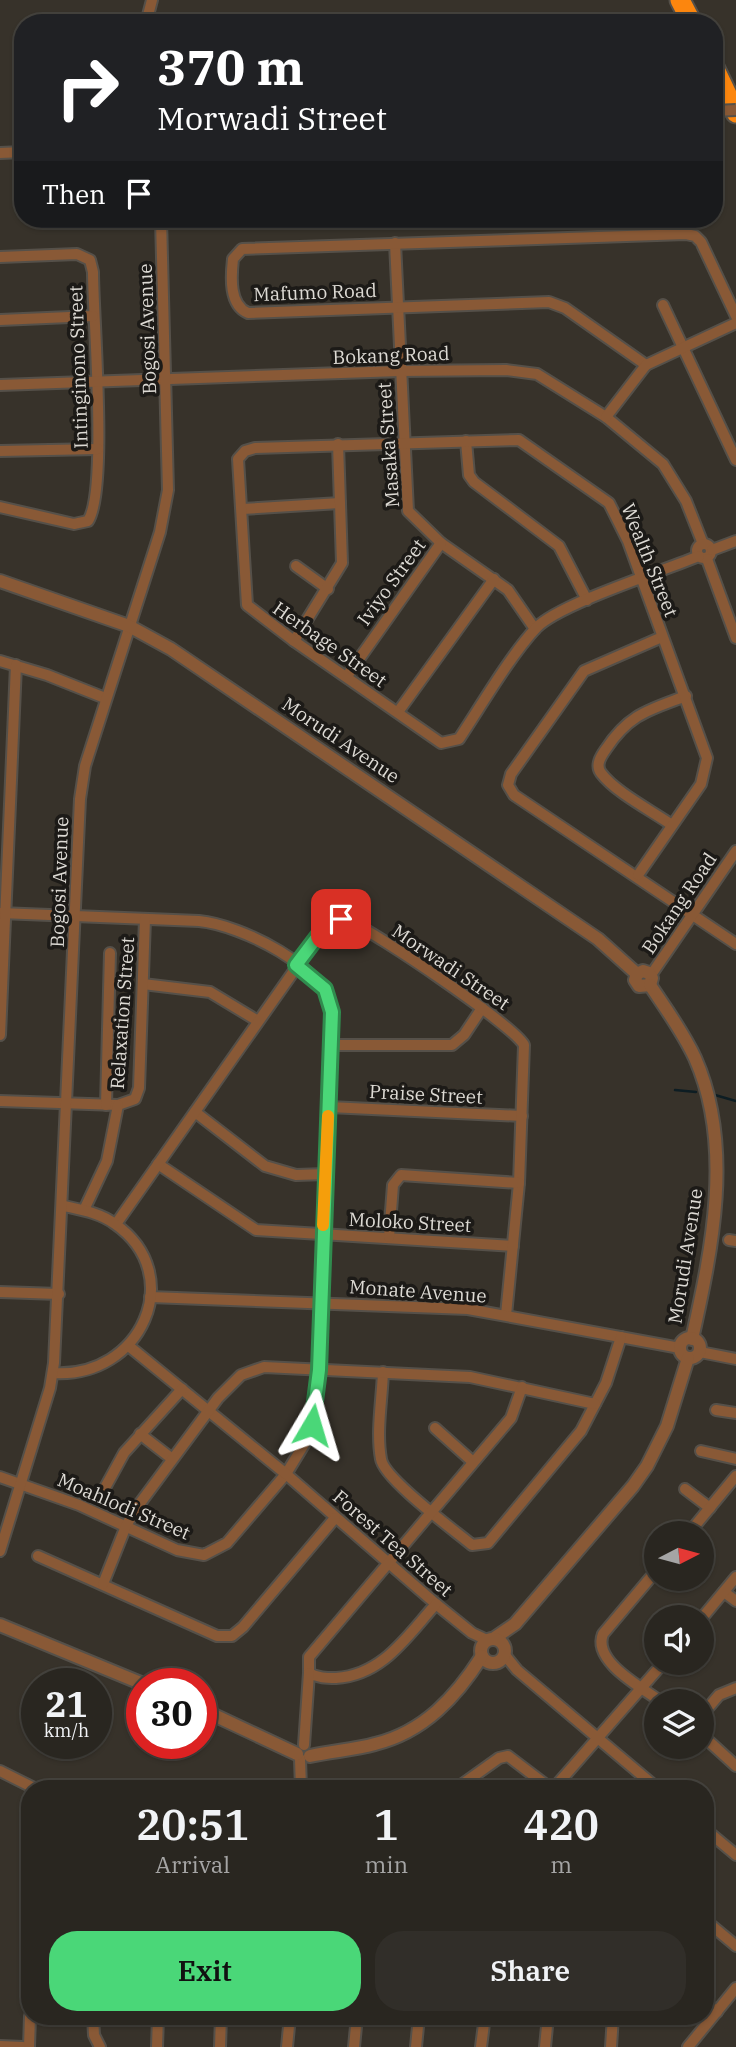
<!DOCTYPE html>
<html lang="en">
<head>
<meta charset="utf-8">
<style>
	body { margin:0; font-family:"IBM Plex Serif",serif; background:#312e29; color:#f1f3f6; height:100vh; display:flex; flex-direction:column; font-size:26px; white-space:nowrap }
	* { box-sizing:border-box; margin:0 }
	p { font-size:23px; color:#a5a5a5 }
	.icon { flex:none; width:38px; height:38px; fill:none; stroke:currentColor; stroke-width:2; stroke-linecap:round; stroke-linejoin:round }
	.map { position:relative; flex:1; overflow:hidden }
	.details { position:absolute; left:21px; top:1780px; width:693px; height:245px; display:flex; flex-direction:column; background:#292620; border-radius:28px; box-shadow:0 2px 5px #0004,0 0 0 2px #45433e }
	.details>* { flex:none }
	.hud { position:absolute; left:14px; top:14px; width:709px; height:214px; border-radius:28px; box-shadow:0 2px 5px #0004,0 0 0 2px #45433e; background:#202124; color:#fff; overflow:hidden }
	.needle { width:46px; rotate:84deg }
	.buttons { position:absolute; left:644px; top:1521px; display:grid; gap:14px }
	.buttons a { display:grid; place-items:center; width:70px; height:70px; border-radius:50%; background:#292620; box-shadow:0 2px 5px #0004,0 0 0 2px #45433e; font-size:35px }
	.speed { position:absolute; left:21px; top:1668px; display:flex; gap:14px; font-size:35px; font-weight:700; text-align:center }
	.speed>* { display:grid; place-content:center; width:91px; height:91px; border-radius:50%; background:#292620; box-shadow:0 2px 5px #0004,0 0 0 2px #45433e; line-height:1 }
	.speed small { font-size:18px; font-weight:400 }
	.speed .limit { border:10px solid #d22; background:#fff; color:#111 }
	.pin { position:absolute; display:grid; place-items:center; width:60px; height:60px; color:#fff; margin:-30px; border-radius:14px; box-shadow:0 4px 10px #0006 }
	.me { position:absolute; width:77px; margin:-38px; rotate:7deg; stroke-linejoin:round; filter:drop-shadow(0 0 5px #0008) }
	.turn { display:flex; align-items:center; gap:24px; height:147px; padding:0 28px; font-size:32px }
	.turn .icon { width:91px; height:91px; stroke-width:2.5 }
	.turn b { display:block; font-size:49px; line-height:60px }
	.then { display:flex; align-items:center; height:66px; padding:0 28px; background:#0003; gap:14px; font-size:26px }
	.eta { display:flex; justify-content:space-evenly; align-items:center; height:119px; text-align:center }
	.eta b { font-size:42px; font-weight:600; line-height:49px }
	.cta { display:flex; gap:14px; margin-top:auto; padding:14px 28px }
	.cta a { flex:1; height:80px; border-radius:28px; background:#4ad778; color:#111; font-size:28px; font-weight:600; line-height:80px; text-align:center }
	.cta a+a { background:#312e29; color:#f1f3f6 }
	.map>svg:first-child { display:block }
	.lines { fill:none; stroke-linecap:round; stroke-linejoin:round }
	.stream { stroke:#0d1d23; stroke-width:2.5 }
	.minor-casing { stroke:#555049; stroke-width:14 }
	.tertiary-casing { stroke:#555049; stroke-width:16 }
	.motorway-casing { stroke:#555049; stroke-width:23 }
	.minor { stroke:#895936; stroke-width:10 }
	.tertiary { stroke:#895936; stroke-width:12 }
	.motorway { stroke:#fc860e; stroke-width:19 }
	.minor-bridge-casing { stroke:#555049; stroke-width:14; stroke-linecap:butt }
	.minor-bridge { stroke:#895936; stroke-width:10 }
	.route-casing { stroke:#308c4e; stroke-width:18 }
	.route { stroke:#4ad778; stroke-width:12 }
	.slow { stroke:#f59e0b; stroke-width:12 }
	.labels { text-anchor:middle; stroke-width:7; stroke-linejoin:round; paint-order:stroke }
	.street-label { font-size:19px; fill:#dddad4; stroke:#1c1a17 }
</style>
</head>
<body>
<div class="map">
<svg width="736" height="2047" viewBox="0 0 736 2047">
	<rect width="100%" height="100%" fill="#37322a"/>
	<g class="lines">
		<g class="stream">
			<polyline points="675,1090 696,1092"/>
			<polyline points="715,1095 736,1101"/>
		</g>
		<defs>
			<g id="minor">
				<polyline points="146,23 152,0"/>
				<polyline points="0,153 23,152"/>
				<polyline points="395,243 408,511 441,543 508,590 535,629"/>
				<path d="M 0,257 L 77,254 L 90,260 L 93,272 C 93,317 108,491 88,521 L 74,524 L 0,507"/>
				<polyline points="663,305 736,460"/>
				<polyline points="0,320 93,316"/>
				<path d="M 646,365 L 565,308 L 549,302 L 248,313 C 229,305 231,277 233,259 L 242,249 L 686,234 L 695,236 L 701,242 L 736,316"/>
				<polyline points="0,385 400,371 506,370 537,374 606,417 663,464 686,501 703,544"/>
				<polyline points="606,417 646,365 736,323"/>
				<polyline points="466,441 469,475 474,482 559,546 587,600"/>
				<polyline points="0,451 98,449"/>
				<polyline points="242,509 340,503"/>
				<circle cx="704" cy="551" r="7"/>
				<polyline points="712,550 736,541"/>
				<polyline points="707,559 736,638"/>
				<polyline points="296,566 328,589"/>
				<polyline points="662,637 584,671 511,774 508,785 514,795 736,944"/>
				<polyline points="294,641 342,563 338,444"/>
				<polyline points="0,661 47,675 105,698"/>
				<polyline points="347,676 441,543"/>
				<polyline points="398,712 494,579"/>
				<path d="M 672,825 C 652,811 615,792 601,773 C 595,765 601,756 606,749 C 629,714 649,710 686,696"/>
				<path d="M 638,875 L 701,784 L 707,758 L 628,541 L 609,503 L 519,440 L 255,448 L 245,451 L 238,459 L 247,605 L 294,641 L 441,743 L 459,739 C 481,706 510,656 536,628 C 559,604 663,571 699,556"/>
				<path d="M 0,913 L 199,921 C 241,925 327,967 332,1012 L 319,1370 L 311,1433 L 286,1474 L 227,1543 L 204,1555 L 177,1550 L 79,1505 L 0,1477"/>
				<polyline points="651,975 736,851"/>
				<polyline points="143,984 210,992 258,1021"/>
				<polyline points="0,1035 16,665"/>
				<polyline points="332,1045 452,1045 464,1035 482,1008"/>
				<polyline points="0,1101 118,1105 135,1099 139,1088 145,919"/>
				<polyline points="106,1105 110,953"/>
				<polyline points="329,1107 522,1116"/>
				<polyline points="195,1112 265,1166 296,1175 326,1174"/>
				<polyline points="158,1164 256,1230 513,1246"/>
				<polyline points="84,1210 107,1161 118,1105"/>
				<path d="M 116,1224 L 327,924 L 335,920 L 349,921 C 375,932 513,1025 524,1045 L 519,1183 L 506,1315"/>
				<polyline points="389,1237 393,1185 401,1175 519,1183"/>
				<polyline points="729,1240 736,1241"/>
				<polyline points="0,1292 59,1294"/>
				<polyline points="150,1297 468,1309 680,1348"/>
				<polyline points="130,1347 286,1474 436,1604 472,1633 487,1640"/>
				<polyline points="700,1352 736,1359"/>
				<path d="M 383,1372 C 382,1400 376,1432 381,1459 C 384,1479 454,1530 472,1545 L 488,1543 L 581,1431 L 606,1383 L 621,1337"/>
				<path d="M 53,1373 C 141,1379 188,1275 115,1224 C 100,1213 82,1210 64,1206"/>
				<polyline points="716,1410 736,1413"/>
				<polyline points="435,1428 473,1462"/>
				<polyline points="140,1434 171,1458"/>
				<polyline points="701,1451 736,1459"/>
				<polyline points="685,1489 710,1508"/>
				<polyline points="101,1495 124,1453 182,1389"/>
				<polyline points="689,1533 736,1476"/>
				<polyline points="0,1551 50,1388 54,1363 80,799 85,766 160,532 168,490 161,219"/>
				<polyline points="38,1556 217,1636 232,1636 243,1627 335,1518"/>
				<path d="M 656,1571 L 603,1634 C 592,1661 641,1687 660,1701"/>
				<polyline points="103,1584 126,1526 135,1510 218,1398 241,1375 264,1367 470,1377 595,1404"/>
				<polyline points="724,1592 736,1601"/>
				<path d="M 436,1604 C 407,1636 383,1675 336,1678 C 326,1678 318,1678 309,1673 L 309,1657 L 511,1418 L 522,1387"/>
				<polyline points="702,1618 736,1577"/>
				<polyline points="504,1654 517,1670 657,1788"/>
				<polyline points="702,1715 719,1695 736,1688"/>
				<polyline points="702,1735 736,1766"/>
				<polyline points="304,1745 309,1673"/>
				<polyline points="300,1759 301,1788"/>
				<polyline points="0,1771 34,1788"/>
				<polyline points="457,1788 499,1758 508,1756 550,1788"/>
				<polyline points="554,1788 664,1662"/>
				<polyline points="705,1829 736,1855"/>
				<polyline points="705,1920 736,1946"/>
				<polyline points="705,2002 717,2012"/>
				<polyline points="93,2016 94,2035 100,2047"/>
				<polyline points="0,2046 23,2047"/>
				<polyline points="29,2047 30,2016"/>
				<polyline points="157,2047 158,2016"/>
				<polyline points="220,2047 221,2016"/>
				<polyline points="287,2047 290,2016"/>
				<polyline points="354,2047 357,2016"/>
				<polyline points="416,2047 419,2016"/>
				<polyline points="481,2047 485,2016"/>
				<polyline points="545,2047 548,2016"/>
				<polyline points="611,2047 613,2016"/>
				<polyline points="688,2047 736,1988"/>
			</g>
			<g id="tertiary">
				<polyline points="0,581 129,626 171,649 598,939 637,974 635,980 639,986 650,985 652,978 649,973 643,971 637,974"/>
				<path d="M 650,985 C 666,1009 683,1032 695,1058 C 734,1146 712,1249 692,1339"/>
				<circle cx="690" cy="1348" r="10"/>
				<polyline points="0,1625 143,1684"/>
				<polyline points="493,1639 515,1624 633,1486 647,1466 667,1426 688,1358"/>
				<circle cx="493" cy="1651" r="12"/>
				<polyline points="201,1709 297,1754"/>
				<path d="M 310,1756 C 332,1751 354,1750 375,1744 C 424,1732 456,1697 482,1656"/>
			</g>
			<g id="motorway">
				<polyline points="680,0 692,23"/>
				<polyline points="714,67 736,113"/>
			</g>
		</defs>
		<use href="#minor" class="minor-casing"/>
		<use href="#tertiary" class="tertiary-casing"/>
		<use href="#motorway" class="motorway-casing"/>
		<use href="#minor" class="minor"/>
		<use href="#tertiary" class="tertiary"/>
		<use href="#motorway" class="motorway"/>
		<defs>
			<polyline id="minor-bridge" points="714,111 736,110"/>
		</defs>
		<use href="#minor-bridge" class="minor-bridge-casing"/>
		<use href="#minor-bridge" class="minor-bridge"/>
	</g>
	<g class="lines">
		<defs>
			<polyline id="route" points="312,1425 319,1370 332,1012 325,989 296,965 327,924 341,919"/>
		</defs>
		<use href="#route" class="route-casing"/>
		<use href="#route" class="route"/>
		<polyline class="slow" points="323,1225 328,1116"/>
	</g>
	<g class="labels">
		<g class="street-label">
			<text transform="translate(315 292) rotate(-2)" y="7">Mafumo Road</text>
			<text transform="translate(147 329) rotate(-92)" y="7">Bogosi Avenue</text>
			<text transform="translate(391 355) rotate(-2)" y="7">Bokang Road</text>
			<text transform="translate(78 367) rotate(-92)" y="7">Intinginono Street</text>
			<text transform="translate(388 445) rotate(-94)" y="7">Masaka Street</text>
			<text transform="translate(650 560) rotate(68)" y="7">Wealth Street</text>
			<text transform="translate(391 582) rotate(-54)" y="7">Iviyo Street</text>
			<text transform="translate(330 644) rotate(35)" y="7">Herbage Street</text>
			<text transform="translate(341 740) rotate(34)" y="7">Morudi Avenue</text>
			<text transform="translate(59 882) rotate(-88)" y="7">Bogosi Avenue</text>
			<text transform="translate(679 903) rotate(-56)" y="7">Bokang Road</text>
			<text transform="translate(451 967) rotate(34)" y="7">Morwadi Street</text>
			<text transform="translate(122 1013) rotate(-86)" y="7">Relaxation Street</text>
			<text transform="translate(426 1094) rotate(3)" y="7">Praise Street</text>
			<text transform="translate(410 1222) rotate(3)" y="7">Moloko Street</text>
			<text transform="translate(685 1256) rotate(-81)" y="7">Morudi Avenue</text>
			<text transform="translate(418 1291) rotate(4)" y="7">Monate Avenue</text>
			<text transform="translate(124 1506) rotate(23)" y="7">Moahlodi Street</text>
			<text transform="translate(393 1543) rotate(41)" y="7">Forest Tea Street</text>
		</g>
	</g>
</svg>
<div class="buttons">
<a><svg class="needle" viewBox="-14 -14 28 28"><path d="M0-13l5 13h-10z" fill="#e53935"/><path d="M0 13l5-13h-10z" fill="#a5a5a5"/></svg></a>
<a><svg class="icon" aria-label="sound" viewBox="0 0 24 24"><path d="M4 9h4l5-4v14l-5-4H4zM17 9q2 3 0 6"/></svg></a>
<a><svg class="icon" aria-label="layers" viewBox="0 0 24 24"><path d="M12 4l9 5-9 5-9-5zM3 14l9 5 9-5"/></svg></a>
</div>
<div class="speed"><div>21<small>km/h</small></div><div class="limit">30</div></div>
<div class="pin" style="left:341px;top:919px;background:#d93025"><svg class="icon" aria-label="arrive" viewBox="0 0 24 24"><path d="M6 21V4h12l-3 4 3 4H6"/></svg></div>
<svg class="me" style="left:312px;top:1425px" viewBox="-20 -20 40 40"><path d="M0-17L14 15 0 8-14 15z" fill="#4ad778" stroke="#fff" stroke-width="4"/></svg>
<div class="hud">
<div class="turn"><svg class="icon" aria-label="right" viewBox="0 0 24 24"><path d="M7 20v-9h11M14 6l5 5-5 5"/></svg><div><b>370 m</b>Morwadi Street</div></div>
<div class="then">Then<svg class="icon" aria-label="arrive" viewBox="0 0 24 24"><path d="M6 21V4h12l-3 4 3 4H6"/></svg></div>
</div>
<section class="details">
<div class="eta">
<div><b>20:51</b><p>Arrival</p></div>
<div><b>1</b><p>min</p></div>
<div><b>420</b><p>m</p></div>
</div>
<div class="cta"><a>Exit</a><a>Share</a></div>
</section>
</div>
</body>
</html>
